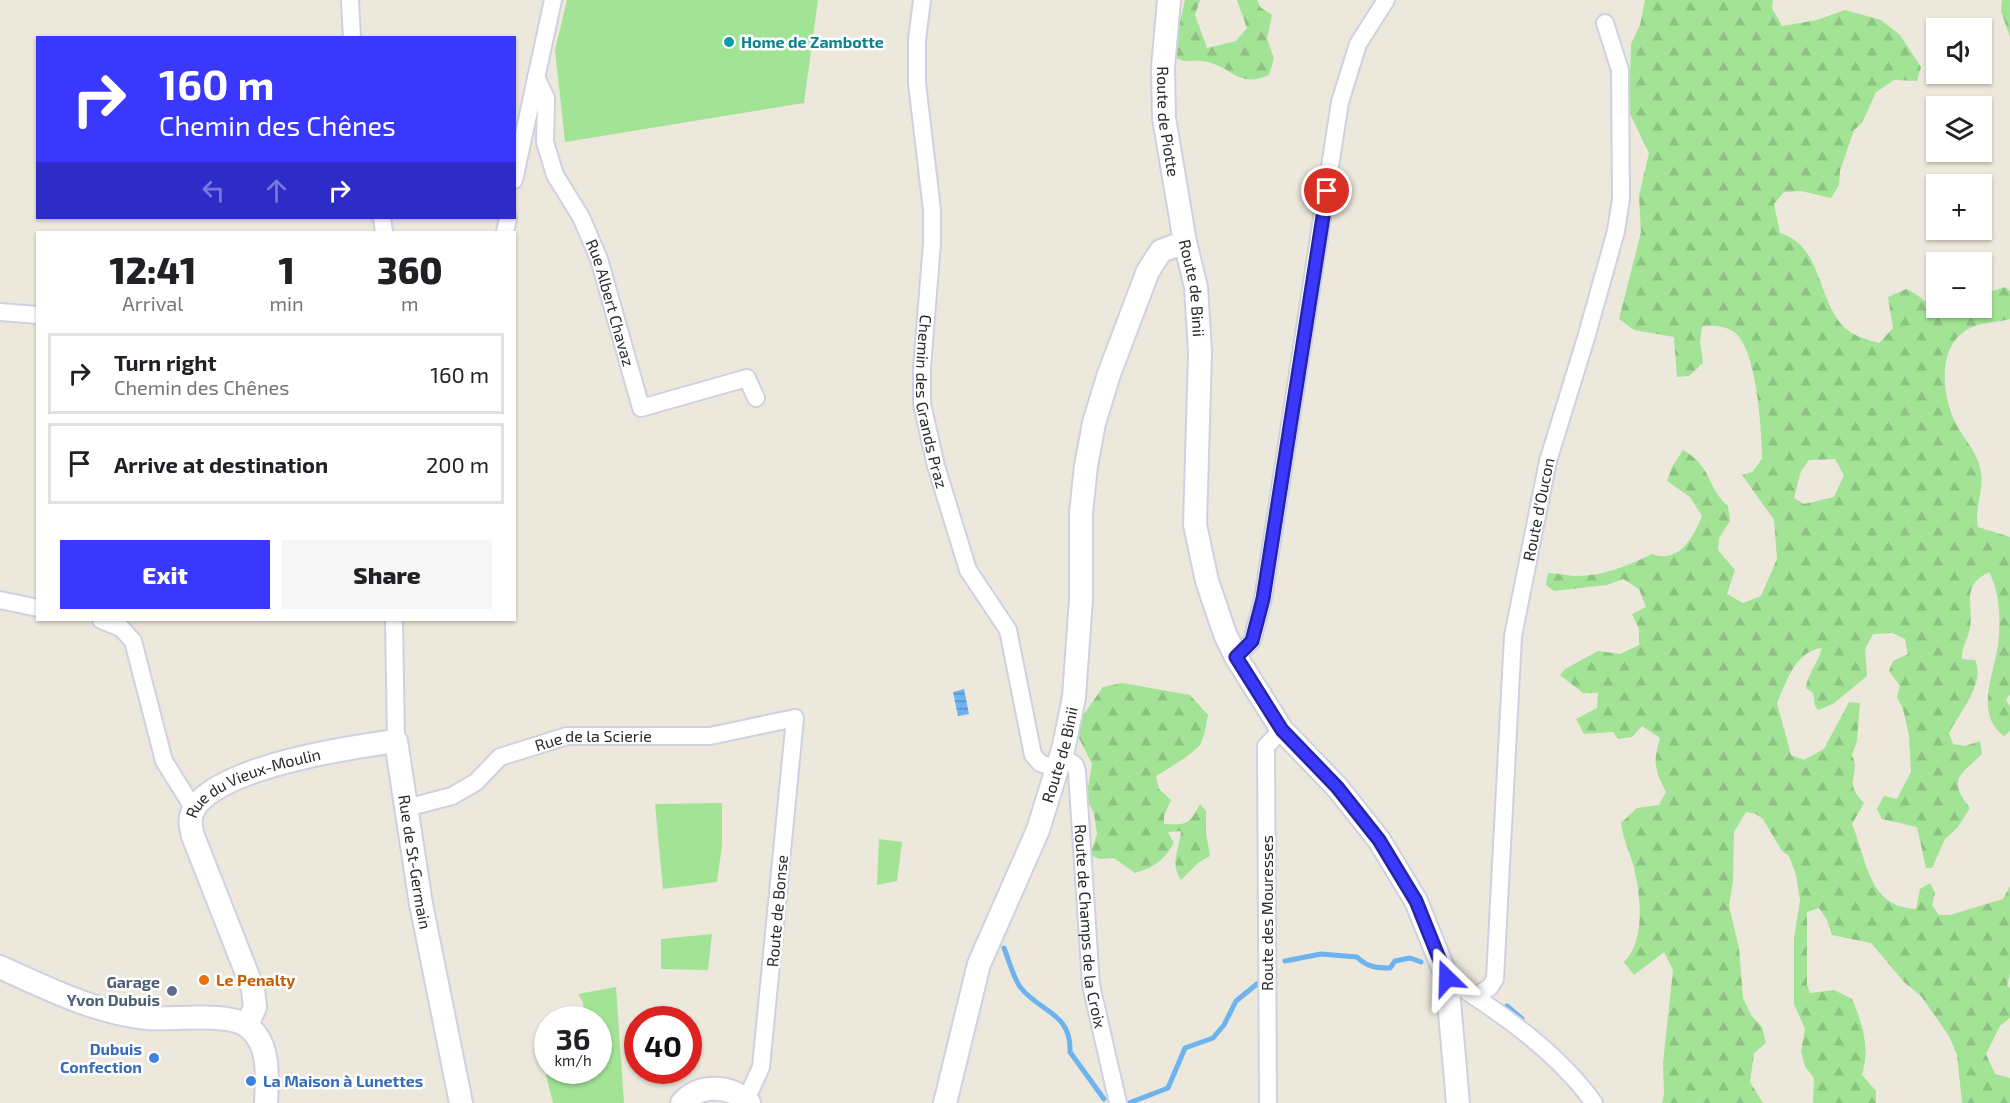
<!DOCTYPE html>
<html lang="en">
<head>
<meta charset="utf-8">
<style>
	body { margin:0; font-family:"Exo 2",sans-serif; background:#f6f6f6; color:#202124; height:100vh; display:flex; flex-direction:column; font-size:22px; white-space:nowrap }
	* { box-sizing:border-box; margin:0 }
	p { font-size:20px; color:#757577 }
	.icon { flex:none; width:33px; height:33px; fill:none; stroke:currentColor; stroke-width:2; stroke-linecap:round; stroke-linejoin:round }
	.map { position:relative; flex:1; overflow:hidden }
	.details { position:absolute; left:36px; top:231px; width:480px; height:390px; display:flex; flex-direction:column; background:#fff; border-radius:0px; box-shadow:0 2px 4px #0004 }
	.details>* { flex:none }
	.banner { position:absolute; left:36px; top:36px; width:480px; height:183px; border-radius:0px; box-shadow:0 2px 4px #0004; background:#3938fc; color:#fff; overflow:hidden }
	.buttons { position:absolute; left:1926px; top:18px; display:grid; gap:12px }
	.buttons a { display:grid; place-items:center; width:66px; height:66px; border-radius:0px; background:#fff; box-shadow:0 2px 4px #0004; font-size:30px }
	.speed { position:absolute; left:534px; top:1006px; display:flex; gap:12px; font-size:30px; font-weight:700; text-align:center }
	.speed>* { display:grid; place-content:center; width:78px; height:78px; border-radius:50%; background:#fff; box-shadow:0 2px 4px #0004; line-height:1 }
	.speed small { font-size:15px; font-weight:400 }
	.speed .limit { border:9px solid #d22; background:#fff; color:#111 }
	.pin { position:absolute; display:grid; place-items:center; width:51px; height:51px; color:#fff; margin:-26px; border:3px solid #fff; border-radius:50%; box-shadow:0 2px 6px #0007 }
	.me { position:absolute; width:66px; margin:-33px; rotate:338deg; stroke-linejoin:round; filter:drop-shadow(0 0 4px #0008) }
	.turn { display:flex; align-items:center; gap:21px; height:126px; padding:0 24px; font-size:27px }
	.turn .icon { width:78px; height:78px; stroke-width:2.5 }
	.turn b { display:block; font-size:42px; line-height:51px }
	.lanes { display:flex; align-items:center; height:57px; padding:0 24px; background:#0003; justify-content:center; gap:30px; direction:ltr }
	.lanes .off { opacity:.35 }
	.eta { display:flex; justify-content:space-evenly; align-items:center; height:102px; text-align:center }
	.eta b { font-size:36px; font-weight:800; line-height:42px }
	.primary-button { display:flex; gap:12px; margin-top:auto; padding:12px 24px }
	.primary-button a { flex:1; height:69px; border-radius:0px; background:#3938fc; color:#fff; font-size:24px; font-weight:800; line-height:69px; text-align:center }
	.primary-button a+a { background:#f6f6f6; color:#202124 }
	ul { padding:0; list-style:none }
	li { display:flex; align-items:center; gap:18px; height:81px; margin:0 12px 9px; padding:0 12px; border:3px solid #e0e0e0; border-radius:0px }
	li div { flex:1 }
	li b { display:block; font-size:22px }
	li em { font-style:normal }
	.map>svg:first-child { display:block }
	.forest { fill:url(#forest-firs); fill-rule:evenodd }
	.park { fill:#a2e396 }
	.water { fill:url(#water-rules) }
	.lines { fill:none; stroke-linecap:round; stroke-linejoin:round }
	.stream { stroke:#6cb3f0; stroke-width:5 }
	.street-casing { stroke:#d0d0e3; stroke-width:20 }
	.secondary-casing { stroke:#d0d0e3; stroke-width:26 }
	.street { stroke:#fff; stroke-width:16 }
	.secondary { stroke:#fff; stroke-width:22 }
	.route-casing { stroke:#2524a4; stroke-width:15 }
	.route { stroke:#3938fc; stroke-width:10 }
	.culture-dot { fill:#0f9aa8; stroke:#fff; stroke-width:2 }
	.food-dot { fill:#e8710a; stroke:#fff; stroke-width:2 }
	.service-dot { fill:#5c6f8a; stroke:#fff; stroke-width:2 }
	.shop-dot { fill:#3f7fe0; stroke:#fff; stroke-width:2 }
	.labels { text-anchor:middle; stroke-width:5; stroke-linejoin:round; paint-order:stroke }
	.culture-label { font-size:16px; font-weight:bold; fill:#0d838f; stroke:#fff; text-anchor:start }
	.street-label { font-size:16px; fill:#292929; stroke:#fff }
	.food-label { font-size:16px; font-weight:bold; fill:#c56008; stroke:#fff; text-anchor:start }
	.service-label { font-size:16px; font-weight:bold; fill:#4e5e75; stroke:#fff; text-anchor:end }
	.shop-label { font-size:16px; font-weight:bold; fill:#366cbe; stroke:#fff; text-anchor:end }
</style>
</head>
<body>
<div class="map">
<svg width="2010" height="1103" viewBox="0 0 2010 1103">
	<defs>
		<pattern id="forest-firs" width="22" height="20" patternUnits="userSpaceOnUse" patternTransform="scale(1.5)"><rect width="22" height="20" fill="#a2e396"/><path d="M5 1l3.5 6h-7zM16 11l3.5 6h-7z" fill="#8cc381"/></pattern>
		<pattern id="water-rules" width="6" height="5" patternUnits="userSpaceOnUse" patternTransform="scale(1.5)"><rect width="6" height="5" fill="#6cb3f0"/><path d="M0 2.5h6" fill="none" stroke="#5992c2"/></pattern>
	</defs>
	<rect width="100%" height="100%" fill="#ece8db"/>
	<g class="forest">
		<path d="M 1185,0 L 1200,0 L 1195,15 L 1207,48 L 1236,41 L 1247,28 L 1237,0 L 1257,0 L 1260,7 L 1272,15 L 1267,39 L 1274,58 L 1269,75 C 1237,89 1233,66 1203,61 C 1193,60 1186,63 1176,58 L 1177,35 Z"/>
		<path d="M 1645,0 L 1773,0 L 1772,8 L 1782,26 L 1817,20 L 1845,10 L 1881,20 L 1900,35 L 1921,67 L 1917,81 L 1894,80 L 1876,92 L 1862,123 L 1854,130 L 1840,171 L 1839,185 L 1831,198 L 1801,191 L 1784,192 L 1774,204 L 1780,233 C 1822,246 1816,295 1842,325 C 1850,335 1867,340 1879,343 L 1893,328 L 1888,297 L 1906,289 C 1920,294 1926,305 1938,310 C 1946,313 1970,308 1982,308 L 1982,294 L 2005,287 L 2010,291 L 2010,319 C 2000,322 1988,322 1978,325 C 1936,337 1940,392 1956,424 C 1965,441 1978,452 1981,473 C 1984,492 1974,508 1978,527 L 2010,537 L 2010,694 L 2006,700 L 2010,707 L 2010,731 L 2004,736 C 1974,715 1994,674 1998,645 C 2001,621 2000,592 1989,572 C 1960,587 1974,603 1970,628 C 1968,640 1961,647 1962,659 L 1975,660 C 1986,683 1960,712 1949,733 L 1953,744 L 1965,746 L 1980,741 L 1982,754 C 1961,775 1946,778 1970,808 L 1958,827 L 1945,839 L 1932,868 L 1926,868 L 1917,827 L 1882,819 L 1877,809 L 1884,796 L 1897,799 L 1911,772 L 1909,735 L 1903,709 L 1897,697 L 1900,686 L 1889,671 L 1893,661 L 1908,654 L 1905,639 L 1892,633 L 1873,634 L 1865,649 L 1867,676 L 1833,704 L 1818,710 L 1815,706 L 1813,693 L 1806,688 C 1807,675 1818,663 1822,648 C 1795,651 1787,681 1777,703 L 1791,755 L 1804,760 L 1824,749 L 1849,702 L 1860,703 L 1857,741 L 1852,755 C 1862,776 1841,780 1864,803 L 1852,824 C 1867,860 1868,907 1916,909 L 1920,889 L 1930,883 L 1935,893 L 1932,905 L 1939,915 L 1950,915 L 2003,899 L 2010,886 L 2010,974 L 2007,985 L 2010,988 L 2010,1018 L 2000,1026 L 1986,1054 L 1995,1074 L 2010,1078 L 2010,1103 L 1962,1103 L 1957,1055 L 1949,1036 L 1921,996 L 1905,983 L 1871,943 L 1832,935 L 1827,920 L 1819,908 L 1807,912 L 1807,985 L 1810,993 L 1834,990 L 1852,999 C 1863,1024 1870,1049 1862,1075 L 1876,1091 L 1876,1103 L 1813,1103 L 1814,1078 L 1805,1066 L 1801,1051 L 1805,1029 L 1794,1004 L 1794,939 L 1800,900 L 1796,875 L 1789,856 L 1782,851 L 1763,819 L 1756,814 L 1746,812 L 1734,832 L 1733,881 L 1729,906 L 1739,948 L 1743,998 L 1751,1015 L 1762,1027 L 1766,1043 L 1754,1053 L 1750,1082 L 1763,1103 L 1662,1103 L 1664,1094 L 1663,1063 L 1673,970 L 1664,952 L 1634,975 L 1624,962 C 1645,942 1641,899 1635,873 C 1632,855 1623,841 1621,823 L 1637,808 L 1659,805 L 1666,792 C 1654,768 1653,763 1660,738 L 1642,726 L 1632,737 L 1618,739 L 1613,732 L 1584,734 L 1576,719 L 1597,708 L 1598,693 L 1583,693 L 1560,675 L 1565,669 L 1598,651 L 1620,654 L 1639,645 L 1639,629 L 1632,614 L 1646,607 L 1639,589 L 1623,579 L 1607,585 L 1554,591 L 1546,585 L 1548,573 C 1558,573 1567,576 1576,576 C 1604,576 1627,566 1652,554 C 1679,564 1693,538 1702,516 L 1690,497 L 1667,481 L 1672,467 L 1683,450 C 1713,467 1706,487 1728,506 L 1730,521 L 1719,538 L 1718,550 L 1735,570 L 1727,594 L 1743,603 L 1761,596 L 1777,559 L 1774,520 L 1742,475 L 1752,472 L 1762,459 C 1762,430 1757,362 1740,338 C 1732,326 1716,325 1702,326 L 1700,342 L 1703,363 L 1689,376 L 1677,377 L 1674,337 L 1634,330 L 1619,319 L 1641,232 L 1639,196 L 1649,153 L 1629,112 L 1631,44 L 1640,25 ZM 1835,459 L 1844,475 L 1834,497 L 1804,504 L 1794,498 L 1801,471 L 1809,460 Z"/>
		<polygon points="2002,0 2010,0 2010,37 2001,11"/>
		<path d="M 1122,683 L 1190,695 L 1208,715 C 1206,724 1205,735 1201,743 C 1197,752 1167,769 1156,776 L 1159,789 L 1171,800 L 1164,816 L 1164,824 C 1187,825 1189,825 1200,804 L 1206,811 L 1206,833 L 1210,856 L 1199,862 L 1181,880 C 1169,863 1180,849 1181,831 L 1168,832 L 1174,843 C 1163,861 1155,867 1135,873 L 1114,858 L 1100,859 L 1090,855 L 1097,834 L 1094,813 L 1086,799 L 1092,764 L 1078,736 L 1079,721 L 1103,687 Z"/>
	</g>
	<g class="park">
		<polygon points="567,0 818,0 804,103 565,142 555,50"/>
		<polygon points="722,803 722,845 717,882 663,889 655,804"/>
		<polygon points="879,839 902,842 897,881 877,885"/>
		<polygon points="712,934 708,970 661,969 661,939"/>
		<polygon points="616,987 624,1103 553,1103 546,1075 556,1074 556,1071 598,1071 598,1020 585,1020 583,1002 578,994"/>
	</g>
	<polygon class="water" points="964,689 969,714 958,716 953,692"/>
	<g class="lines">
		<g class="stream">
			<path d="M 1004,948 C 1009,960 1013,978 1021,988 C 1040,1012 1072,1013 1070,1052 L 1104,1099"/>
			<path d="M 1285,961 L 1321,954 L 1357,957 C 1367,967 1376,968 1390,968 L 1395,961 L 1410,958 L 1421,962"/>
			<polyline points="1507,1006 1522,1019"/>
			<polyline points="1129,1103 1168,1088 1185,1048 1213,1038 1224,1025 1236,1001 1257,984"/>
		</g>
		<defs>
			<g id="street">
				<polyline points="350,0 352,38"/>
				<path id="s1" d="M 922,0 L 917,40 L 917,83 L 932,210 L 932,243 L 922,367 L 922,404 L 936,466 L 968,570 L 1008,630 L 1033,755 L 1040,763 L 1058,769"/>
				<path id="s2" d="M 536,77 L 546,98 L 545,142 L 555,175 L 581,217 L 599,259 L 641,408 L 747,378 L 756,398"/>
				<polyline points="514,180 553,0"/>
				<polyline points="382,218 384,232"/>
				<polyline points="505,232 508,218"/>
				<polyline points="0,312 38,315"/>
				<polyline points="0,600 38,608"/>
				<polyline points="101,620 121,628 133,641 164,761 194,809"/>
				<polyline points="394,620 396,741"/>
				<polyline points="1236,657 1252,641 1263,599 1340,102 1358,44 1386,0"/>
				<path id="s3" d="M 1062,756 L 1075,765 L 1077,772 L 1091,985 L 1118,1103"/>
				<path id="s4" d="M 406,808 L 452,796 L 476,782 L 500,757 L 567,736 L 710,736 L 795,718 L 761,1067 L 746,1100"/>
				<path d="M 1447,978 C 1500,1013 1556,1050 1594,1103"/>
				<path id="s5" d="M 1475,997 L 1490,987 L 1495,979 L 1513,636 L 1548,461 L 1586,338 L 1616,231 L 1621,199 L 1620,70 L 1605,23"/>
				<polyline points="1268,1103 1266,746 1282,730"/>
			</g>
			<g id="secondary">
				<path id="s6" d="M 1169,0 L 1163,68 L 1164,118 L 1185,242 L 1196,287 L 1200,352 L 1195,525 L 1207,581 L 1225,634 L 1236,657 L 1282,730 L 1337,787 L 1379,840 L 1416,901 L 1447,978 L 1458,1103"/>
				<path d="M 0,967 C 46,988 96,1013 147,1018 C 171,1020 229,1012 247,1026 C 271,1043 267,1078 266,1103"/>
				<path id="s7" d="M 247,1025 L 255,1007 L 253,989 L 193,836 C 191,828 189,820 192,813 C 209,768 352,747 396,741 L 421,904 L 461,1103"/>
				<path d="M 682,1103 C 700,1083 731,1085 749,1103"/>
				<path id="s8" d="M 945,1103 L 979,964 L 1038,830 L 1064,746 L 1074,697 L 1081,599 L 1081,513 L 1086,466 L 1094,423 L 1109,374 L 1148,271 L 1161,251 L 1185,242"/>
			</g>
		</defs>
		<use href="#street" class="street-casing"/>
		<use href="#secondary" class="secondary-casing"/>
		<use href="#street" class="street"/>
		<use href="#secondary" class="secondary"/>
	</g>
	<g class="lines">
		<defs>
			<polyline id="route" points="1327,191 1263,599 1252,641 1236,657 1282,730 1337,787 1379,840 1416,901 1447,978"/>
		</defs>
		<use href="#route" class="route-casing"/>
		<use href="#route" class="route"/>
	</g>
	<circle class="culture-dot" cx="729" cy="42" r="6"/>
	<circle class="food-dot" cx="204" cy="980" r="6"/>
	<circle class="service-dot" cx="172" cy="991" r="6"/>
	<g class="shop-dot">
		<circle cx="154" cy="1058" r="6"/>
		<circle cx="251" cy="1081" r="6"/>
	</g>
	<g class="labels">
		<g class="culture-label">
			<text x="741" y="48">Home de Zambotte</text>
		</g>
		<g class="street-label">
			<text dy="6" stroke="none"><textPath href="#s6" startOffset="122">Route de Piotte</textPath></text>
			<text dy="6" stroke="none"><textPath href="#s6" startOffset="291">Route de Binii</textPath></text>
			<text dy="6" stroke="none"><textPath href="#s2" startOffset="242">Rue Albert Chavaz</textPath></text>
			<text dy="6" stroke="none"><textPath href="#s1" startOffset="404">Chemin des Grands Praz</textPath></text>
			<text dy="6" stroke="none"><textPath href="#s5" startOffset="500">Route d'Oucon</textPath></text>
			<text dy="6" stroke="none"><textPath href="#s4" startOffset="206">Rue de la Scierie</textPath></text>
			<text dy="6" stroke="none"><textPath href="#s8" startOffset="368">Route de Binii</textPath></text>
			<text dy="6" stroke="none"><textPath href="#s7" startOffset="296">Rue du Vieux-Moulin</textPath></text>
			<text dy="6" stroke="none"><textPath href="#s7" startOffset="570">Rue de St-Germain</textPath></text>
			<text transform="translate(777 911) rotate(-85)" y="6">Route de Bonse</text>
			<text transform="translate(1267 913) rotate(-90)" y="6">Route des Mouresses</text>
			<text dy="6" stroke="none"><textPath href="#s3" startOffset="178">Route de Champs de la Croix</textPath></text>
		</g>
		<g class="food-label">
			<text x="216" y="986">Le Penalty</text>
		</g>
		<g class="service-label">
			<text x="160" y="988">Garage<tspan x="160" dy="18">Yvon Dubuis</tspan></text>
		</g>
		<g class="shop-label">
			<text x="142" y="1055">Dubuis<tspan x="142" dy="18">Confection</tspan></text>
			<text x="263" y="1087" text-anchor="start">La Maison à Lunettes</text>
		</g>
	</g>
</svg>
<div class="buttons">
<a><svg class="icon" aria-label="sound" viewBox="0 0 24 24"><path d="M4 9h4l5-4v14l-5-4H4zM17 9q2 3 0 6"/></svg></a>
<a><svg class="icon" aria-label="layers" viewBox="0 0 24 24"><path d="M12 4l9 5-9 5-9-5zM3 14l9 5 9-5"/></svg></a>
<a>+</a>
<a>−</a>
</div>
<div class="speed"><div>36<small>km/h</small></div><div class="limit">40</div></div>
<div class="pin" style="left:1327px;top:191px;background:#d93025"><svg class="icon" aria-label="arrive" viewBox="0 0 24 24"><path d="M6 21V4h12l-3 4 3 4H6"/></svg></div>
<svg class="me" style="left:1447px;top:978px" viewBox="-20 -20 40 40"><path d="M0-17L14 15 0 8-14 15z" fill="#3938fc" stroke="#fff" stroke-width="4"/></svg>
<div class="banner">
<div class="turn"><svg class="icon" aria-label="right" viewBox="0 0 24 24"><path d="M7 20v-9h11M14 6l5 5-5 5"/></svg><div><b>160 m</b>Chemin des Chênes</div></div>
<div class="lanes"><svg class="icon off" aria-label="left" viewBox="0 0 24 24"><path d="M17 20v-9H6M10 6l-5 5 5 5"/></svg><svg class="icon off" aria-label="ahead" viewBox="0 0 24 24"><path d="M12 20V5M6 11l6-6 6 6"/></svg><svg class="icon" aria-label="right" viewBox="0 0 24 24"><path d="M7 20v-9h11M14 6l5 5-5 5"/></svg></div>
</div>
<section class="details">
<div class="eta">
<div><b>12:41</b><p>Arrival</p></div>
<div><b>1</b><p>min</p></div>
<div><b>360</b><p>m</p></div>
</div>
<ul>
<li><svg class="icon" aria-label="right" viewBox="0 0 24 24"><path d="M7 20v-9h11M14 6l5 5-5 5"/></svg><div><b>Turn right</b><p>Chemin des Chênes</p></div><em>160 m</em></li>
<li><svg class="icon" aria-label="arrive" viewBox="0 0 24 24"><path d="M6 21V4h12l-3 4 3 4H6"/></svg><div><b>Arrive at destination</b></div><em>200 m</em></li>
</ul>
<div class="primary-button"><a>Exit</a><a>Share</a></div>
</section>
</div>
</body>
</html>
